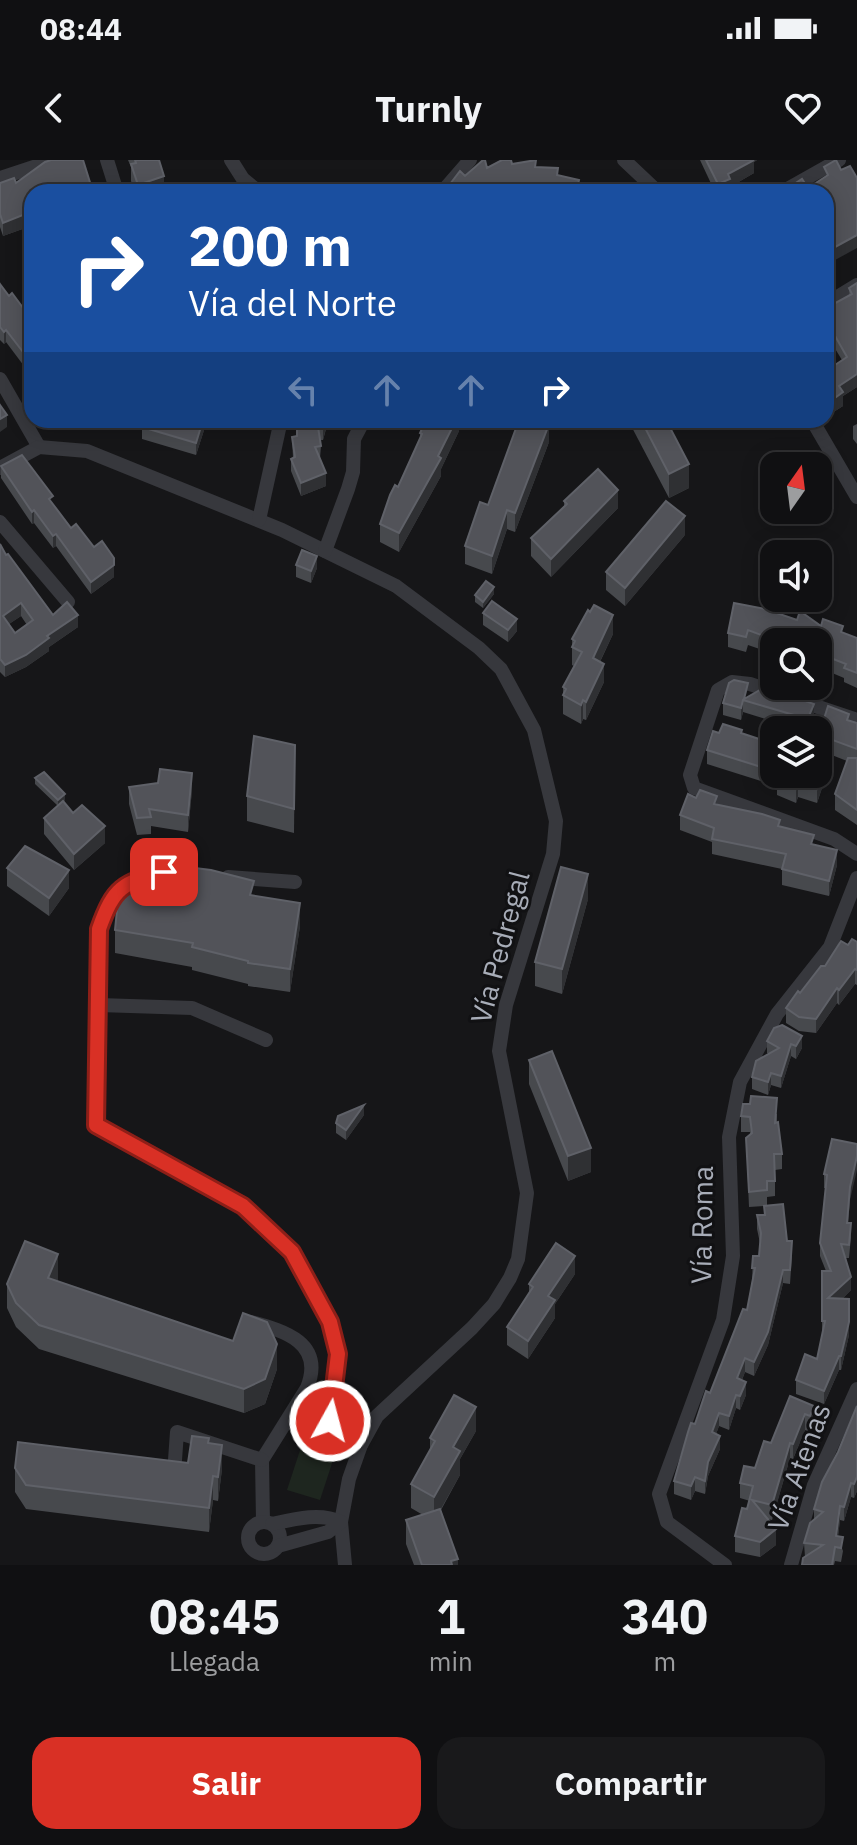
<!DOCTYPE html>
<html lang="es">
<head>
<meta charset="utf-8">
<style>
	body { margin:0; font-family:"IBM Plex Sans",sans-serif; background:#19191b; color:#f1f3f6; height:100vh; display:flex; flex-direction:column; font-size:30px; white-space:nowrap }
	* { box-sizing:border-box; margin:0 }
	p { font-size:26px; color:#9c9d9f }
	.icon { flex:none; width:44px; height:44px; fill:none; stroke:currentColor; stroke-width:2; stroke-linecap:round; stroke-linejoin:round }
	.map { position:relative; height:1405px; overflow:hidden }
	.panel { display:flex; flex-direction:column; background:#101012; flex:1 }
	.panel>* { flex:none }
	.hud { position:absolute; left:24px; top:24px; width:810px; height:244px; border-radius:24px; box-shadow:0 4px 20px #0003,0 0 0 2px #303032; background:#1a4fa0; color:#fff; overflow:hidden }
	.needle { width:52px; rotate:14deg }
	.buttons { position:absolute; left:760px; top:292px; display:grid; gap:16px }
	.buttons a { display:grid; place-items:center; width:72px; height:72px; border-radius:16px; background:#101012; box-shadow:0 4px 20px #0003,0 0 0 2px #303032; font-size:40px }
	.pin { position:absolute; display:grid; place-items:center; width:68px; height:68px; color:#fff; margin:-34px; border-radius:16px; box-shadow:0 4px 12px #0006 }
	.me { position:absolute; width:88px; margin:-44px; rotate:7deg; stroke-linejoin:round; filter:drop-shadow(0 0 6px #0008) }
	.turn { display:flex; align-items:center; gap:28px; height:168px; padding:0 32px; font-size:36px }
	.turn .icon { width:104px; height:104px; stroke-width:2.5 }
	.turn b { display:block; font-size:56px; line-height:68px }
	.lanes { display:flex; align-items:center; height:76px; padding:0 32px; background:#0003; justify-content:center; gap:40px; direction:ltr }
	.lanes .off { opacity:.35 }
	.eta { display:flex; justify-content:space-evenly; align-items:center; height:136px; text-align:center }
	.eta b { font-size:48px; font-weight:700; line-height:56px }
	.action { display:flex; gap:16px; margin-top:auto; padding:16px 32px }
	.action a { flex:1; height:92px; border-radius:24px; background:#d93025; color:#fff; font-size:32px; font-weight:700; line-height:92px; text-align:center }
	.action a+a { background:#19191b; color:#f1f3f6 }
	.status { display:flex; justify-content:space-between; align-items:center; height:56px; padding:0 40px; background:#101012; direction:ltr }
	.status svg { height:22px; fill:currentColor }
	header { display:flex; justify-content:space-between; align-items:center; height:104px; padding:0 32px; background:#101012; font-size:36px; font-weight:700 }
	.map>svg:first-child { display:block }
	.green { fill:#1e261f }
	.lines { fill:none; stroke-linecap:round; stroke-linejoin:round }
	.minor { stroke:#37383d; stroke-width:14 }
	.wall { fill:#47494d; fill-rule:evenodd }
	.shaded-wall { fill:#2f3033 }
	.building { fill:#525359; stroke:#5f6168; stroke-width:2; fill-rule:evenodd }
	.route-casing { stroke:#8d1f18; stroke-width:20 }
	.route { stroke:#d93025; stroke-width:14 }
	.labels { text-anchor:middle; stroke-width:6; stroke-linejoin:round; paint-order:stroke }
	.street-label { font-size:28px; fill:#a8adb8; stroke:#111113 }
</style>
</head>
<body>
<div class="status"><b>08:44</b><svg viewBox="0 0 49 12"><path d="M0 12V9h3v3zM5 12V6h3v6zM10 12V3h3v9zM15 12V0h3v12zM26 1h20v11H26zM47 4h2v5h-2z"/></svg></div>
<header><svg class="icon" aria-label="back" viewBox="0 0 24 24"><path d="M15 5l-7 7 7 7"/></svg>Turnly<svg class="icon" aria-label="heart" viewBox="0 0 24 24"><path d="M12 20l-8-8c-3-5 5-10 8-4 3-6 11-1 8 4z"/></svg></header>
<div class="map">
<svg width="857" height="1405" viewBox="0 0 857 1405">
	<rect width="100%" height="100%" fill="#161618"/>
	<polygon class="green" points="304,1278 337,1288 320,1340 287,1330"/>
	<g class="lines">
		<g class="minor">
			<polyline points="107,0 117,32"/>
			<polyline points="231,0 243,19 259,32"/>
			<polyline points="624,0 658,32"/>
			<polyline points="0,18 55,0"/>
			<polyline points="442,32 470,0"/>
			<polyline points="782,32 839,0"/>
			<polyline points="826,144 857,125"/>
			<polyline points="0,219 39,287"/>
			<polyline points="812,260 857,337"/>
			<polyline points="0,308 39,287 87,291 282,370 396,426 479,488 501,509 534,570 556,661 553,694 506,845 499,891 527,1033 518,1099 510,1118 494,1144 472,1168 377,1256 361,1285 349,1319 341,1362 345,1405"/>
			<polyline points="259,360 281,260"/>
			<polyline points="0,362 68,442"/>
			<polyline points="325,391 348,329 353,312 354,279 364,260"/>
			<polyline points="857,560 750,524 732,522 718,530 690,615 694,628 834,679 857,694"/>
			<path d="M 179,714 C 133,710 114,728 99,769 L 96,965 L 243,1046 L 292,1092 L 330,1162 L 338,1194 L 330,1261 L 361,1285"/>
			<polyline points="228,717 295,722"/>
			<polyline points="99,845 192,848 266,880"/>
			<path d="M 251,1162 C 285,1171 325,1183 307,1228 L 262,1300 L 263,1362"/>
			<polyline points="175,1300 177,1272 262,1300"/>
			<circle cx="264" cy="1378" r="16"/>
			<path d="M 272,1364 C 294,1359 320,1352 341,1362 L 328,1372 L 278,1386"/>
			<polyline points="725,1405 667,1362 659,1334 723,1160 733,1096 729,977 740,922 777,854 830,787 857,718"/>
			<polyline points="791,1405 814,1325 857,1229"/>
		</g>
	</g>
	<g class="wall">
		<polygon points="128,0 159,0 164,32 135,32 131,21 131,7"/>
		<polygon points="700,0 757,0 754,2 754,13 730,27 730,32 715,32"/>
		<polygon points="0,23 16,23 32,32 32,58 28,59 28,67 3,76 0,67"/>
		<polygon points="857,123 857,227 843,236 843,246 832,253 826,243 826,211 842,200 834,187 826,192 849,136 849,128"/>
		<polygon points="0,124 9,136 32,160 32,218 24,210 24,206 6,182 4,184 0,180"/>
		<polygon points="117,260 206,260 206,264 196,295 142,279 142,269"/>
		<polygon points="297,260 333,260 332,263 328,262 323,280 320,280 321,286 320,298 326,326 301,336 291,311 291,299 293,298 292,277 297,276"/>
		<polygon points="459,260 459,271 441,309 441,316 399,392 380,382 380,364 420,279 420,273"/>
		<polygon points="628,260 666,260 689,328 669,338"/>
		<polygon points="857,264 857,284 853,279 853,266"/>
		<polygon points="549,282 515,372 507,369 492,414 465,404 465,386 488,345"/>
		<polygon points="1,306 53,344 71,368 94,387 114,410 114,417 91,434 56,386 53,388 34,363 32,364 1,318"/>
		<polygon points="564,341 618,348 551,417 531,396 531,378 564,346"/>
		<polygon points="685,375 625,446 606,430 606,412"/>
		<path d="M 0,384 L 6,395 L 53,455 L 78,467 L 49,487 L 49,491 L 26,507 L 5,517 L 0,512 ZM 21,456 L 27,465 L 15,473 L 9,464 Z"/>
		<polygon points="296,405 317,408 311,423 296,417"/>
		<polygon points="494,434 483,448 475,442 475,435"/>
		<polygon points="483,453 517,471 508,482 483,465"/>
		<polygon points="797,460 821,466 857,478 857,528 844,522 844,518 818,507 818,482 774,482 774,494 748,485 746,492 728,487 728,473"/>
		<polygon points="613,474 600,502 604,522 586,560 583,559 581,564 563,554 563,527 574,506 572,505 572,479"/>
		<polygon points="748,537 814,556 791,567 743,552 741,560 723,555 723,543"/>
		<polygon points="849,560 857,563 857,665 835,650 835,634 847,601 819,590 819,575"/>
		<polygon points="719,573 742,574 774,584 774,614 818,614 827,613 817,643 798,637 796,643 777,635 777,626 707,604 707,590"/>
		<polygon points="295,585 294,673 247,661 247,636"/>
		<polygon points="35,618 65,640 60,644 73,653 105,683 74,710 44,674 44,658 58,646 35,624"/>
		<polygon points="129,627 192,630 188,672 151,666 151,674 137,675 129,644"/>
		<polygon points="717,645 780,666 814,685 837,705 829,736 782,725 782,709 712,694 712,682 680,670 680,655"/>
		<polygon points="7,708 69,728 49,756 7,726"/>
		<polygon points="160,729 254,736 300,766 290,832 248,826 248,824 192,810 192,807 115,793 115,770"/>
		<polygon points="588,739 562,834 535,826 535,802"/>
		<polygon points="857,782 857,825 855,824 839,845 837,843 816,873 799,871 786,863 786,848 825,806 848,785"/>
		<polygon points="774,868 802,888 796,899 791,896 781,928 771,925 768,935 752,929 752,917 769,894 767,893 767,881"/>
		<polygon points="529,900 591,1012 568,1021 529,924"/>
		<polygon points="777,954 777,963 782,994 782,1009 775,1010 775,1036 767,1037 767,1046 787,1081 792,1095 790,1124 783,1123 768,1185 754,1216 745,1212 742,1220 746,1235 740,1250 736,1248 729,1270 719,1266 716,1274 720,1289 708,1316 705,1334 695,1331 691,1340 674,1334 674,1321 695,1264 710,1233 747,1150 752,1121 753,1096 759,1096 760,1083 757,1069 757,1055 764,1055 764,1046 749,1047 746,978 750,974 750,972 741,972 741,956"/>
		<polygon points="364,955 346,980 336,973 336,963"/>
		<polygon points="832,979 850,1040 848,1063 851,1077 849,1098 846,1098 851,1130 842,1139 849,1175 841,1210 839,1210 824,1244 796,1234 796,1220 817,1199 822,1175 822,1111 826,1111 820,1096 820,1083 826,1028 824,1028 824,1014"/>
		<polygon points="575,1114 555,1144 555,1158 528,1199 507,1185 507,1167 529,1134 529,1124"/>
		<polygon points="58,1119 57,1121 277,1209 265,1244 244,1253 39,1189 16,1167 7,1148 7,1124"/>
		<polygon points="790,1236 814,1261 810,1272 805,1270 793,1299 790,1298 772,1360 768,1359 776,1385 760,1397 735,1392 735,1376 747,1349 750,1341 740,1338 740,1323 755,1308 771,1283"/>
		<polygon points="857,1246 857,1331 854,1338 851,1337 844,1361 840,1360 838,1377 843,1391 841,1402 835,1401 834,1405 802,1405 805,1397 804,1383 814,1359 814,1349"/>
		<polygon points="476,1271 460,1299 460,1315 441,1350 458,1405 414,1405 406,1384 406,1360 423,1355 411,1348 411,1324 430,1290 430,1278"/>
		<polygon points="209,1283 222,1309 218,1341 213,1340 209,1372 26,1349 15,1332 15,1308 188,1303"/>
	</g>
	<g class="shaded-wall">
		<polygon points="749,0 757,0 754,2 754,13 730,27 730,32 718,32 718,24 728,14"/>
		<polygon points="164,16 164,32 138,32 138,25"/>
		<polygon points="32,44 32,58 28,59 28,67 3,76 3,63 25,46"/>
		<polygon points="857,75 857,88 826,105 826,92"/>
		<polygon points="6,170 6,182 4,184 4,172"/>
		<polygon points="834,174 834,187 826,192 826,178"/>
		<polygon points="857,214 857,227 843,236 843,246 832,253 832,240 839,226"/>
		<polygon points="7,255 7,267 0,272 0,259"/>
		<polygon points="203,260 206,260 206,264 196,295 196,283"/>
		<polygon points="325,260 328,260 323,280 323,267"/>
		<polygon points="456,260 459,260 459,271 441,309 441,316 399,392 399,373"/>
		<polygon points="549,264 549,282 515,372 515,353"/>
		<polygon points="689,304 689,328 669,338 669,314"/>
		<polygon points="326,313 326,326 301,336 301,323"/>
		<polygon points="618,330 618,348 551,417 551,399"/>
		<polygon points="34,350 34,363 32,364 32,352"/>
		<polygon points="507,350 507,369 492,414 492,396"/>
		<polygon points="685,356 685,375 625,446 625,428"/>
		<polygon points="56,374 56,386 53,388 53,376"/>
		<polygon points="317,396 317,408 311,423 311,411"/>
		<polygon points="114,398 114,417 91,434 91,422"/>
		<polygon points="494,427 494,434 483,448 483,442"/>
		<polygon points="21,443 21,456 3,468 3,456"/>
		<polygon points="78,455 78,467 49,487 49,491 26,507 5,517 5,505"/>
		<polygon points="613,455 613,474 593,516 593,498"/>
		<polygon points="517,459 517,471 508,482 508,470"/>
		<polygon points="604,504 604,522 586,560 586,542"/>
		<polygon points="583,540 583,559 581,564 581,545"/>
		<polygon points="743,540 743,552 741,560 741,548"/>
		<polygon points="814,544 814,556 808,570 791,570"/>
		<polygon points="827,599 827,613 817,643 817,629"/>
		<polygon points="192,613 192,630 188,672 188,655"/>
		<polygon points="798,623 798,637 796,643 796,629"/>
		<polygon points="65,634 65,640 58,646 58,640"/>
		<polygon points="105,666 105,683 74,710 74,694"/>
		<polygon points="837,690 837,705 829,736 829,721"/>
		<polygon points="69,710 69,728 49,756 49,738"/>
		<polygon points="588,714 588,739 562,834 562,809"/>
		<polygon points="300,743 300,766 290,832 290,809"/>
		<polygon points="855,809 855,824 839,845 839,830"/>
		<polygon points="837,828 837,843 816,873 816,859"/>
		<polygon points="802,876 802,888 796,899 796,886"/>
		<polygon points="791,884 791,896 781,928 781,916"/>
		<polygon points="771,913 771,925 768,935 768,922"/>
		<polygon points="364,945 364,955 346,980 346,970"/>
		<polygon points="591,988 591,1012 568,1021 568,996"/>
		<polygon points="857,996 857,1010 850,1040 847,1077 850,1027"/>
		<polygon points="58,1094 58,1119 48,1142 48,1118"/>
		<polygon points="575,1096 575,1114 555,1144 555,1158 528,1199 528,1181 548,1136"/>
		<polygon points="783,1110 783,1123 768,1185 754,1216 754,1202"/>
		<polygon points="851,1117 851,1130 828,1152 828,1138"/>
		<polygon points="849,1139 849,1175 841,1210 841,1196"/>
		<polygon points="277,1184 277,1209 265,1244 244,1253 244,1229"/>
		<polygon points="839,1196 839,1210 824,1244 824,1231"/>
		<polygon points="745,1198 745,1212 737,1231 737,1218"/>
		<polygon points="746,1222 746,1235 740,1250 740,1236"/>
		<polygon points="736,1235 736,1248 729,1270 729,1256"/>
		<polygon points="814,1246 814,1261 810,1272 810,1256"/>
		<polygon points="476,1247 476,1271 460,1299 460,1315 434,1361 434,1337 453,1287"/>
		<polygon points="719,1253 719,1266 712,1285 712,1272"/>
		<polygon points="805,1254 805,1270 793,1299 793,1284"/>
		<polygon points="720,1276 720,1289 708,1316 705,1334 705,1321 708,1302"/>
		<polygon points="790,1283 790,1298 772,1360 772,1345"/>
		<polygon points="222,1285 222,1309 218,1341 218,1317"/>
		<polygon points="213,1316 213,1340 209,1372 209,1348"/>
		<polygon points="695,1317 695,1331 691,1340 691,1326"/>
		<polygon points="857,1317 857,1331 854,1338 854,1324"/>
		<polygon points="851,1323 851,1337 844,1361 844,1347"/>
		<polygon points="840,1346 840,1360 836,1390 836,1376"/>
		<polygon points="776,1369 776,1385 760,1397 760,1382"/>
		<polygon points="458,1399 458,1405 451,1405 451,1401"/>
	</g>
	<g class="building">
		<polygon points="51,0 83,0 93,32 32,32 32,44 25,46 28,53 3,63 0,54 0,23 14,18 16,23 45,2"/>
		<polygon points="135,0 159,0 164,16 138,25 131,4 136,3"/>
		<polygon points="483,0 485,0 487,8 502,0 511,0 512,4 536,0 535,7 558,8 557,15 579,20 577,29 583,32 444,32 460,11 465,16"/>
		<polygon points="706,0 754,0 728,14 730,19 718,24"/>
		<polygon points="836,0 841,10 850,6 857,18 857,75 826,92 826,32 782,32 802,19 808,28 828,15 824,7"/>
		<polygon points="439,26 443,32 436,32"/>
		<polygon points="857,123 857,214 839,226 843,232 832,240 826,230 826,211 847,197 834,174 826,178 826,148 852,134 849,128"/>
		<polygon points="0,124 9,136 12,133 32,160 32,206 24,197 26,196 6,170 4,172 0,167"/>
		<polygon points="0,245 7,255 0,259"/>
		<polygon points="144,260 203,260 196,283 142,267"/>
		<polygon points="297,260 325,260 323,267 318,267 321,286 315,287 326,313 301,323 291,299 295,297 292,277 297,276"/>
		<polygon points="426,260 456,260 438,296 441,298 399,373 380,364 390,335 395,325 398,327 422,274 420,273"/>
		<polygon points="519,260 538,260 549,264 515,353 507,350 492,396 465,386 480,342 488,345"/>
		<polygon points="641,260 666,260 689,304 669,314"/>
		<polygon points="22,295 53,336 49,339 71,368 76,364 94,387 102,381 114,398 114,405 91,422 56,374 53,376 34,350 32,352 1,306"/>
		<polygon points="598,309 618,330 551,399 531,378 567,344 564,341"/>
		<polygon points="666,341 685,356 625,428 606,412"/>
		<path d="M 0,384 L 6,395 L 8,394 L 53,455 L 67,442 L 78,455 L 47,476 L 49,478 L 26,495 L 5,505 L 0,499 ZM 21,443 L 33,460 L 15,473 L 3,456 Z"/>
		<polygon points="302,390 317,396 311,411 296,405"/>
		<polygon points="486,421 494,427 483,442 475,435"/>
		<polygon points="492,441 517,459 508,470 483,453"/>
		<polygon points="734,443 765,449 797,460 800,451 821,466 823,459 843,466 841,472 857,478 857,513 844,508 846,504 818,493 818,482 780,482 748,470 746,477 728,473"/>
		<polygon points="594,445 613,455 593,498 604,504 586,542 583,540 581,545 563,535 566,529 563,527 582,492 572,487 575,481 572,479 588,450 590,452"/>
		<polygon points="734,520 748,523 744,539 765,527 814,544 806,563 791,570 794,555 743,540 741,548 723,543 729,523"/>
		<polygon points="828,546 849,554 847,560 857,563 857,589 819,575"/>
		<polygon points="723,564 742,570 741,573 774,584 774,611 707,590 713,571 719,573"/>
		<polygon points="254,576 295,585 294,649 247,636"/>
		<polygon points="818,598 827,599 817,629 798,623 796,629 777,621 780,614 818,614"/>
		<polygon points="848,598 857,598 857,650 835,634"/>
		<polygon points="160,609 192,613 188,655 149,649 151,657 137,658 129,627 158,623"/>
		<polygon points="44,612 65,634 58,640 35,618"/>
		<polygon points="700,630 717,636 714,644 762,654 780,660 778,666 814,675 811,684 837,690 829,721 782,709 786,694 712,679 714,668 680,655 688,634 696,638"/>
		<polygon points="63,641 73,653 82,645 105,666 74,694 44,658"/>
		<polygon points="25,686 69,710 49,738 7,708"/>
		<polygon points="163,704 211,710 254,721 250,735 300,743 290,809 248,803 248,801 192,787 193,783 115,770 120,721 160,729"/>
		<polygon points="561,707 588,714 562,809 535,802"/>
		<polygon points="852,779 857,782 857,810 855,809 839,830 837,828 816,859 799,857 786,848 798,831 800,833 821,806 825,806 841,781 848,785"/>
		<polygon points="782,865 802,876 796,886 791,884 781,916 771,913 768,922 752,917 756,901 779,888 767,881 774,868"/>
		<polygon points="552,891 591,988 568,996 529,900"/>
		<polygon points="751,936 777,938 775,963 778,962 782,994 774,994 775,1021 767,1021 767,1030 749,1032 746,978 752,973 750,957 741,956 743,944 750,944"/>
		<polygon points="364,945 346,970 336,963 338,956"/>
		<polygon points="832,979 857,984 857,996 850,1027 847,1063 851,1063 849,1085 841,1084 851,1117 828,1138 849,1139 849,1162 841,1196 839,1196 824,1231 796,1220 805,1194 817,1199 825,1161 822,1161 822,1111 831,1111 820,1083 827,1015 824,1014"/>
		<polygon points="783,1044 787,1081 792,1081 790,1110 783,1110 768,1172 754,1202 745,1198 737,1218 746,1222 740,1236 736,1235 729,1256 719,1253 712,1272 720,1276 708,1302 705,1321 695,1317 691,1326 674,1321 688,1272 691,1263 695,1264 706,1231 710,1233 743,1149 747,1150 755,1108 752,1108 753,1096 759,1096 761,1073 757,1055 765,1055 764,1046"/>
		<polygon points="25,1081 58,1094 48,1118 233,1181 243,1153 267,1162 277,1184 265,1219 244,1229 39,1165 16,1143 7,1124"/>
		<polygon points="556,1083 575,1096 548,1136 555,1140 528,1181 507,1167 533,1127 529,1124"/>
		<polygon points="454,1235 476,1247 453,1287 460,1291 434,1337 411,1324 435,1281 430,1278"/>
		<polygon points="790,1236 814,1246 810,1256 805,1254 793,1284 790,1283 772,1345 752,1340 776,1369 760,1382 735,1376 742,1348 747,1349 753,1326 740,1323 744,1306 755,1308 764,1281 771,1283"/>
		<polygon points="857,1246 857,1317 854,1324 851,1323 844,1347 840,1346 836,1376 843,1377 841,1388 835,1387 832,1405 802,1405 803,1398 823,1385 804,1383 810,1363 823,1352 814,1349 822,1322 838,1292"/>
		<polygon points="192,1276 209,1278 208,1283 222,1285 218,1317 213,1316 209,1348 26,1325 15,1308 18,1282 188,1303"/>
		<polygon points="440,1349 458,1399 451,1401 452,1405 422,1405 406,1360"/>
	</g>
	<g class="lines">
		<defs>
			<path id="route" d="M 164,712 C 122,723 114,727 99,769 L 96,965 L 243,1046 L 292,1092 L 330,1162 L 338,1194 L 330,1261"/>
		</defs>
		<use href="#route" class="route-casing"/>
		<use href="#route" class="route"/>
	</g>
	<g class="labels">
		<g class="street-label">
			<text transform="translate(500 787) rotate(-75)" y="10">Vía Pedregal</text>
			<text transform="translate(702 1065) rotate(-89)" y="10">Vía Roma</text>
			<text transform="translate(799 1307) rotate(-70)" y="10">Vía Atenas</text>
		</g>
	</g>
</svg>
<div class="buttons">
<a><svg class="needle" viewBox="-14 -14 28 28"><path d="M0-13l5 13h-10z" fill="#e53935"/><path d="M0 13l5-13h-10z" fill="#9c9d9f"/></svg></a>
<a><svg class="icon" aria-label="sound" viewBox="0 0 24 24"><path d="M4 9h4l5-4v14l-5-4H4zM17 9q2 3 0 6"/></svg></a>
<a><svg class="icon" aria-label="search" viewBox="0 0 24 24"><circle cx="10" cy="10" r="6"/><path d="M15 15l6 6"/></svg></a>
<a><svg class="icon" aria-label="layers" viewBox="0 0 24 24"><path d="M12 4l9 5-9 5-9-5zM3 14l9 5 9-5"/></svg></a>
</div>
<div class="pin" style="left:164px;top:712px;background:#d93025"><svg class="icon" aria-label="arrive" viewBox="0 0 24 24"><path d="M6 21V4h12l-3 4 3 4H6"/></svg></div>
<svg class="me" style="left:330px;top:1261px" viewBox="-20 -20 40 40"><circle r="17" fill="#d93025" stroke="#fff" stroke-width="3"/><path d="M0-11L8 9 0 5-8 9z" fill="#fff"/></svg>
<div class="hud">
<div class="turn"><svg class="icon" aria-label="right" viewBox="0 0 24 24"><path d="M7 20v-9h11M14 6l5 5-5 5"/></svg><div><b>200 m</b>Vía del Norte</div></div>
<div class="lanes"><svg class="icon off" aria-label="left" viewBox="0 0 24 24"><path d="M17 20v-9H6M10 6l-5 5 5 5"/></svg><svg class="icon off" aria-label="ahead" viewBox="0 0 24 24"><path d="M12 20V5M6 11l6-6 6 6"/></svg><svg class="icon off" aria-label="ahead" viewBox="0 0 24 24"><path d="M12 20V5M6 11l6-6 6 6"/></svg><svg class="icon" aria-label="right" viewBox="0 0 24 24"><path d="M7 20v-9h11M14 6l5 5-5 5"/></svg></div>
</div>
</div>
<section class="panel">
<div class="eta">
<div><b>08:45</b><p>Llegada</p></div>
<div><b>1</b><p>min</p></div>
<div><b>340</b><p>m</p></div>
</div>
<div class="action"><a>Salir</a><a>Compartir</a></div>
</section>
</body>
</html>
